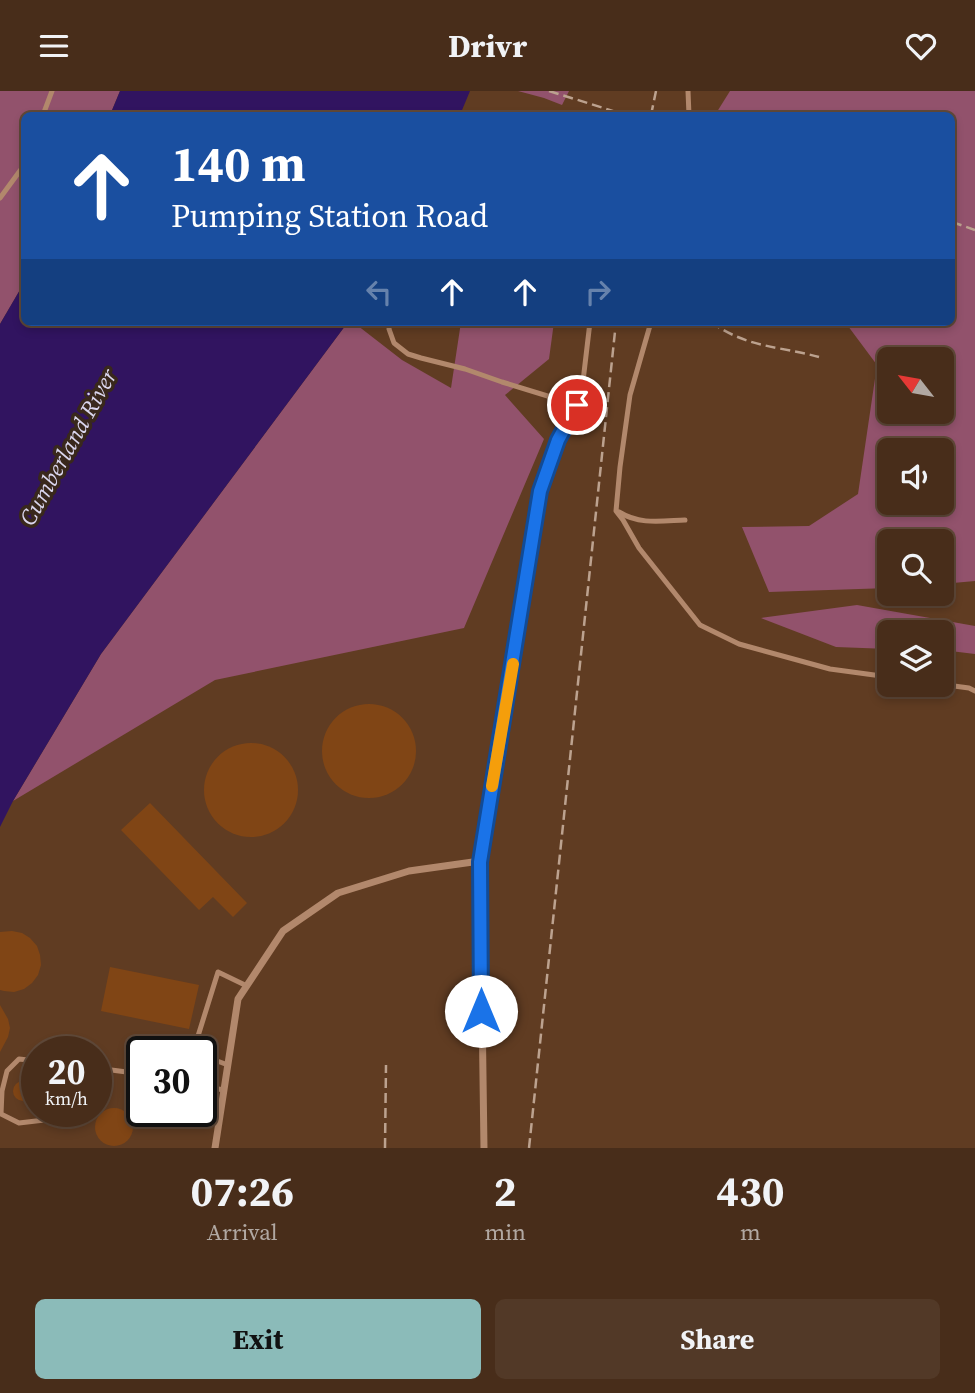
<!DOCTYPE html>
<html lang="en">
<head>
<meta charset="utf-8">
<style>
	body { margin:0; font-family:"Source Serif 4",serif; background:#523927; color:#f1f3f6; height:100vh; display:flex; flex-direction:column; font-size:26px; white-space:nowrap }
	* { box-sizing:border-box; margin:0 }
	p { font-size:23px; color:#b1a8a2 }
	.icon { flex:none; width:38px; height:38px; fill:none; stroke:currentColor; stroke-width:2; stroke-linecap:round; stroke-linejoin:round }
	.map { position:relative; height:1057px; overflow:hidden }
	.panel { display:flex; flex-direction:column; background:#482d1a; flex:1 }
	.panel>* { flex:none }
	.top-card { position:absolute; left:21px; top:21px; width:934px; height:214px; border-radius:10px; box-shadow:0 4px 10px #0003,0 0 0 2px #604939; background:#1a4fa0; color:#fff; overflow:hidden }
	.needle { width:46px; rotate:301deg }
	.buttons { position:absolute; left:877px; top:256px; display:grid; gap:14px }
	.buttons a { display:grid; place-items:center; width:77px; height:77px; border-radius:10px; background:#482d1a; box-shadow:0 4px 10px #0003,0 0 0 2px #604939; font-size:35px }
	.speed { position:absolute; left:21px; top:945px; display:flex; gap:14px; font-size:35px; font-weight:700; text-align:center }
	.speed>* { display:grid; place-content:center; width:91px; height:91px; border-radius:50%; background:#482d1a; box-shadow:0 4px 10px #0003,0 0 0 2px #604939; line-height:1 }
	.speed small { font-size:18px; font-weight:400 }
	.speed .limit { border:4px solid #111; border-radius:10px; background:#fff; color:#111 }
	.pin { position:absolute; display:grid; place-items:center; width:60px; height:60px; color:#fff; margin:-30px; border:4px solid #fff; border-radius:50%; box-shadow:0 2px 7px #0007 }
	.me { position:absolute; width:77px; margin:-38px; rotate:0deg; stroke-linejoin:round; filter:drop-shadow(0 0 5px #0008) }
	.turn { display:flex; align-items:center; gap:24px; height:147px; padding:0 35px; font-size:32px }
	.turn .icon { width:91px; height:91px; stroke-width:2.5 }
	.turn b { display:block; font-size:49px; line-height:60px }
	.lanes { display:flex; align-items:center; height:66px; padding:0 35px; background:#0003; justify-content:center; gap:35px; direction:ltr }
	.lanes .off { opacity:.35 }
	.eta { display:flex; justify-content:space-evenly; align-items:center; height:119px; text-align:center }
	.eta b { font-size:42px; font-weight:700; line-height:49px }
	.primary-button { display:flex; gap:14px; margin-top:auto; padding:14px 35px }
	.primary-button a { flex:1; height:80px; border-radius:10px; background:#8bbbb9; color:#111; font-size:28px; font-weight:700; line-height:80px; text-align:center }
	.primary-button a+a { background:#523927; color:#f1f3f6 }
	header { display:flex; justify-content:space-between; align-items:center; height:91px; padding:0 35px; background:#482d1a; font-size:32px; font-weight:700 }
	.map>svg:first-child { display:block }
	.green { fill:#92526c; fill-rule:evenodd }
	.water { fill:#311460 }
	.building { fill:#804515 }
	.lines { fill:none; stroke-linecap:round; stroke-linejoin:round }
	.path { stroke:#8d6d57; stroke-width:2; stroke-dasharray:7 3.5; stroke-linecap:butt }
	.service { stroke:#b2886c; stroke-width:5 }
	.minor { stroke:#b2886c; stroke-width:7 }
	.rail { stroke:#bca28f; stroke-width:2.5; stroke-dasharray:10 5; stroke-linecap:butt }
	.route-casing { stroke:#114b97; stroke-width:18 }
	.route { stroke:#1a73e8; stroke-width:12 }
	.slow { stroke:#f59e0b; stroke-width:12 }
	.labels { text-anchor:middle; stroke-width:7; stroke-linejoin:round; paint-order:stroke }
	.water-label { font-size:23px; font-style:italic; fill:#dad6ed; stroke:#39281c }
</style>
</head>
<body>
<header><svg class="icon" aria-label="menu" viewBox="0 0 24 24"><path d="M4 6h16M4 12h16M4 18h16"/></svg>Drivr<svg class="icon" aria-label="heart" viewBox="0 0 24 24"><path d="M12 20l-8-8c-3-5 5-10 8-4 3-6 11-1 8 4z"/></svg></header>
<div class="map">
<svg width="975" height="1057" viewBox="0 0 975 1057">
	<rect width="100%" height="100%" fill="#603c22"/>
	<g class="green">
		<polygon points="0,0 120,0 110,24 24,24 24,192 0,233"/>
		<polygon points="518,0 569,0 562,14 544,7"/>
		<path d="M 730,0 L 975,0 L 975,490 L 942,493 L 942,450 L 889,450 L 889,497 L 769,501 L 742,436 L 809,435 L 858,403 L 877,274 L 845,231 L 952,231 L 952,24 L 715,24 ZM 889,268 L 942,268 L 942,320 L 889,320 ZM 889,359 L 942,359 L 942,411 L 889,411 Z"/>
		<polygon points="348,231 353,231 402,269 451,297 461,231 554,231 549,268 505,304 544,348 464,537 215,589 13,710 101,563"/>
		<polygon points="857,514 975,535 975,563 942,559 942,541 889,541 889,558 836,556 761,527"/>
	</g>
	<g class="water">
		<polygon points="120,0 470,0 460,24 110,24"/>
		<polygon points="24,192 24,231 348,231 101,563 13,710 0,736 0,233"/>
	</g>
	<g class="building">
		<circle cx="369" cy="660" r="47"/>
		<circle cx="251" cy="699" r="47"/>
		<polygon points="150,712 247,812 233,826 213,806 199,819 121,739"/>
		<polygon points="12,840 22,842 30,847 37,855 40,864 41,874 38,884 32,892 24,898 14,901 4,900 0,899 0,841"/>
		<polygon points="110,876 199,894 189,938 101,920"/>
		<polygon points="0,914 8,928 10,937 8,946 0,961"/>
		<circle cx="23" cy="1000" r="10"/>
		<circle cx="114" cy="1036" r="19"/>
		<polygon points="54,1020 93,1020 62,1037"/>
		<polygon points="155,1020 170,1020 168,1033 153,1031"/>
	</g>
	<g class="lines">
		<polyline class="path" points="21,63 24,55"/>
		<g class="service">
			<polyline points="688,0 689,24"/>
			<polyline points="43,24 52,0"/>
			<polyline points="0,107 22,77 24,69"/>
			<polyline points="390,231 389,238 394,252 408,263 421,267 465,278 502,291 577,314"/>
			<polyline points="651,231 630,304 620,376 616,420 623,429 639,457 700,534 739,553 830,578 889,586"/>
			<path d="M 619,421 C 640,434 661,430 685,429"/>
			<polyline points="939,593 969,597 975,600"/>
			<polyline points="488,720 540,400 558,349 581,307 590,231"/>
			<polyline points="193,961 218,881 247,895"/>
			<polyline points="201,964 228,974"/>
			<polyline points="37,970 19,968 7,980 2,1000 1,1023 19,1032 53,1028"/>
			<polyline points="96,977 142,983"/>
			<polyline points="201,995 224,999"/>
		</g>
		<g class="minor">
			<polyline points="215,1057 238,908 283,840 338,802 409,780 480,770"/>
			<polyline points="484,1057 480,770 488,720"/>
		</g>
		<g class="rail">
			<polyline points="549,0 626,24"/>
			<polyline points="651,24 656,0"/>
			<polyline points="952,131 975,139"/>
			<path d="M 711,231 C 747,257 779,255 819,266"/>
			<polyline points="385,1057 386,974"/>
			<polyline points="529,1057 616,231"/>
		</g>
	</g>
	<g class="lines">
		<defs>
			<polyline id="route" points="481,920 480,771 540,400 558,349 577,314"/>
		</defs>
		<use href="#route" class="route-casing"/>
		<use href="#route" class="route"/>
		<polyline class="slow" points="492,695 513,573"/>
	</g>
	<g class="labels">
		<g class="water-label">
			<text transform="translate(68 356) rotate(-61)" y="8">Cumberland River</text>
		</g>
	</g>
</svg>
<div class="buttons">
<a><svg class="needle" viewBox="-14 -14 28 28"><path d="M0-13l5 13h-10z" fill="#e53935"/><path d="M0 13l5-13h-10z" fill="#b1a8a2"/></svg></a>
<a><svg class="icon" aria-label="sound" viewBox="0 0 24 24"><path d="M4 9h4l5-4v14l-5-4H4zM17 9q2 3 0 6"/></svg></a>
<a><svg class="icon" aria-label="search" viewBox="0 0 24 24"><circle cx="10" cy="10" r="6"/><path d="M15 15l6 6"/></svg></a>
<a><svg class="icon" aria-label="layers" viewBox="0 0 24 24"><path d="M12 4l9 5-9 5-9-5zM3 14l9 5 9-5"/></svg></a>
</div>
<div class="speed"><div>20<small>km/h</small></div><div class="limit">30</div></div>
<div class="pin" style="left:577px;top:314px;background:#d93025"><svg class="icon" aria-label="arrive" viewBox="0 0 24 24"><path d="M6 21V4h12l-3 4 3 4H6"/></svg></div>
<svg class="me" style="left:481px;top:920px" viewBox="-20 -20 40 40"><circle r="19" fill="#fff"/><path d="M0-13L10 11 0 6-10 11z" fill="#1a73e8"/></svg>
<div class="top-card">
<div class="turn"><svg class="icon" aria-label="ahead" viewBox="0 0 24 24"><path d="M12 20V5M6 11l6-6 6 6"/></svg><div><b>140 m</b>Pumping Station Road</div></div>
<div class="lanes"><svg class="icon off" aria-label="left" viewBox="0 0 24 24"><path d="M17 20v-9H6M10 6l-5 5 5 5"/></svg><svg class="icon" aria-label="ahead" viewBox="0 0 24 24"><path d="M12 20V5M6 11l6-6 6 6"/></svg><svg class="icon" aria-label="ahead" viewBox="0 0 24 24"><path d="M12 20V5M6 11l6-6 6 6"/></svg><svg class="icon off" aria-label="right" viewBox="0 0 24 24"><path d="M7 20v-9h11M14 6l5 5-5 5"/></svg></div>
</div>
</div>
<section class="panel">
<div class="eta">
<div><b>07:26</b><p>Arrival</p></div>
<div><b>2</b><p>min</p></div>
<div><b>430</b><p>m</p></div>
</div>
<div class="primary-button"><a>Exit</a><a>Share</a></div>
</section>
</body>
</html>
